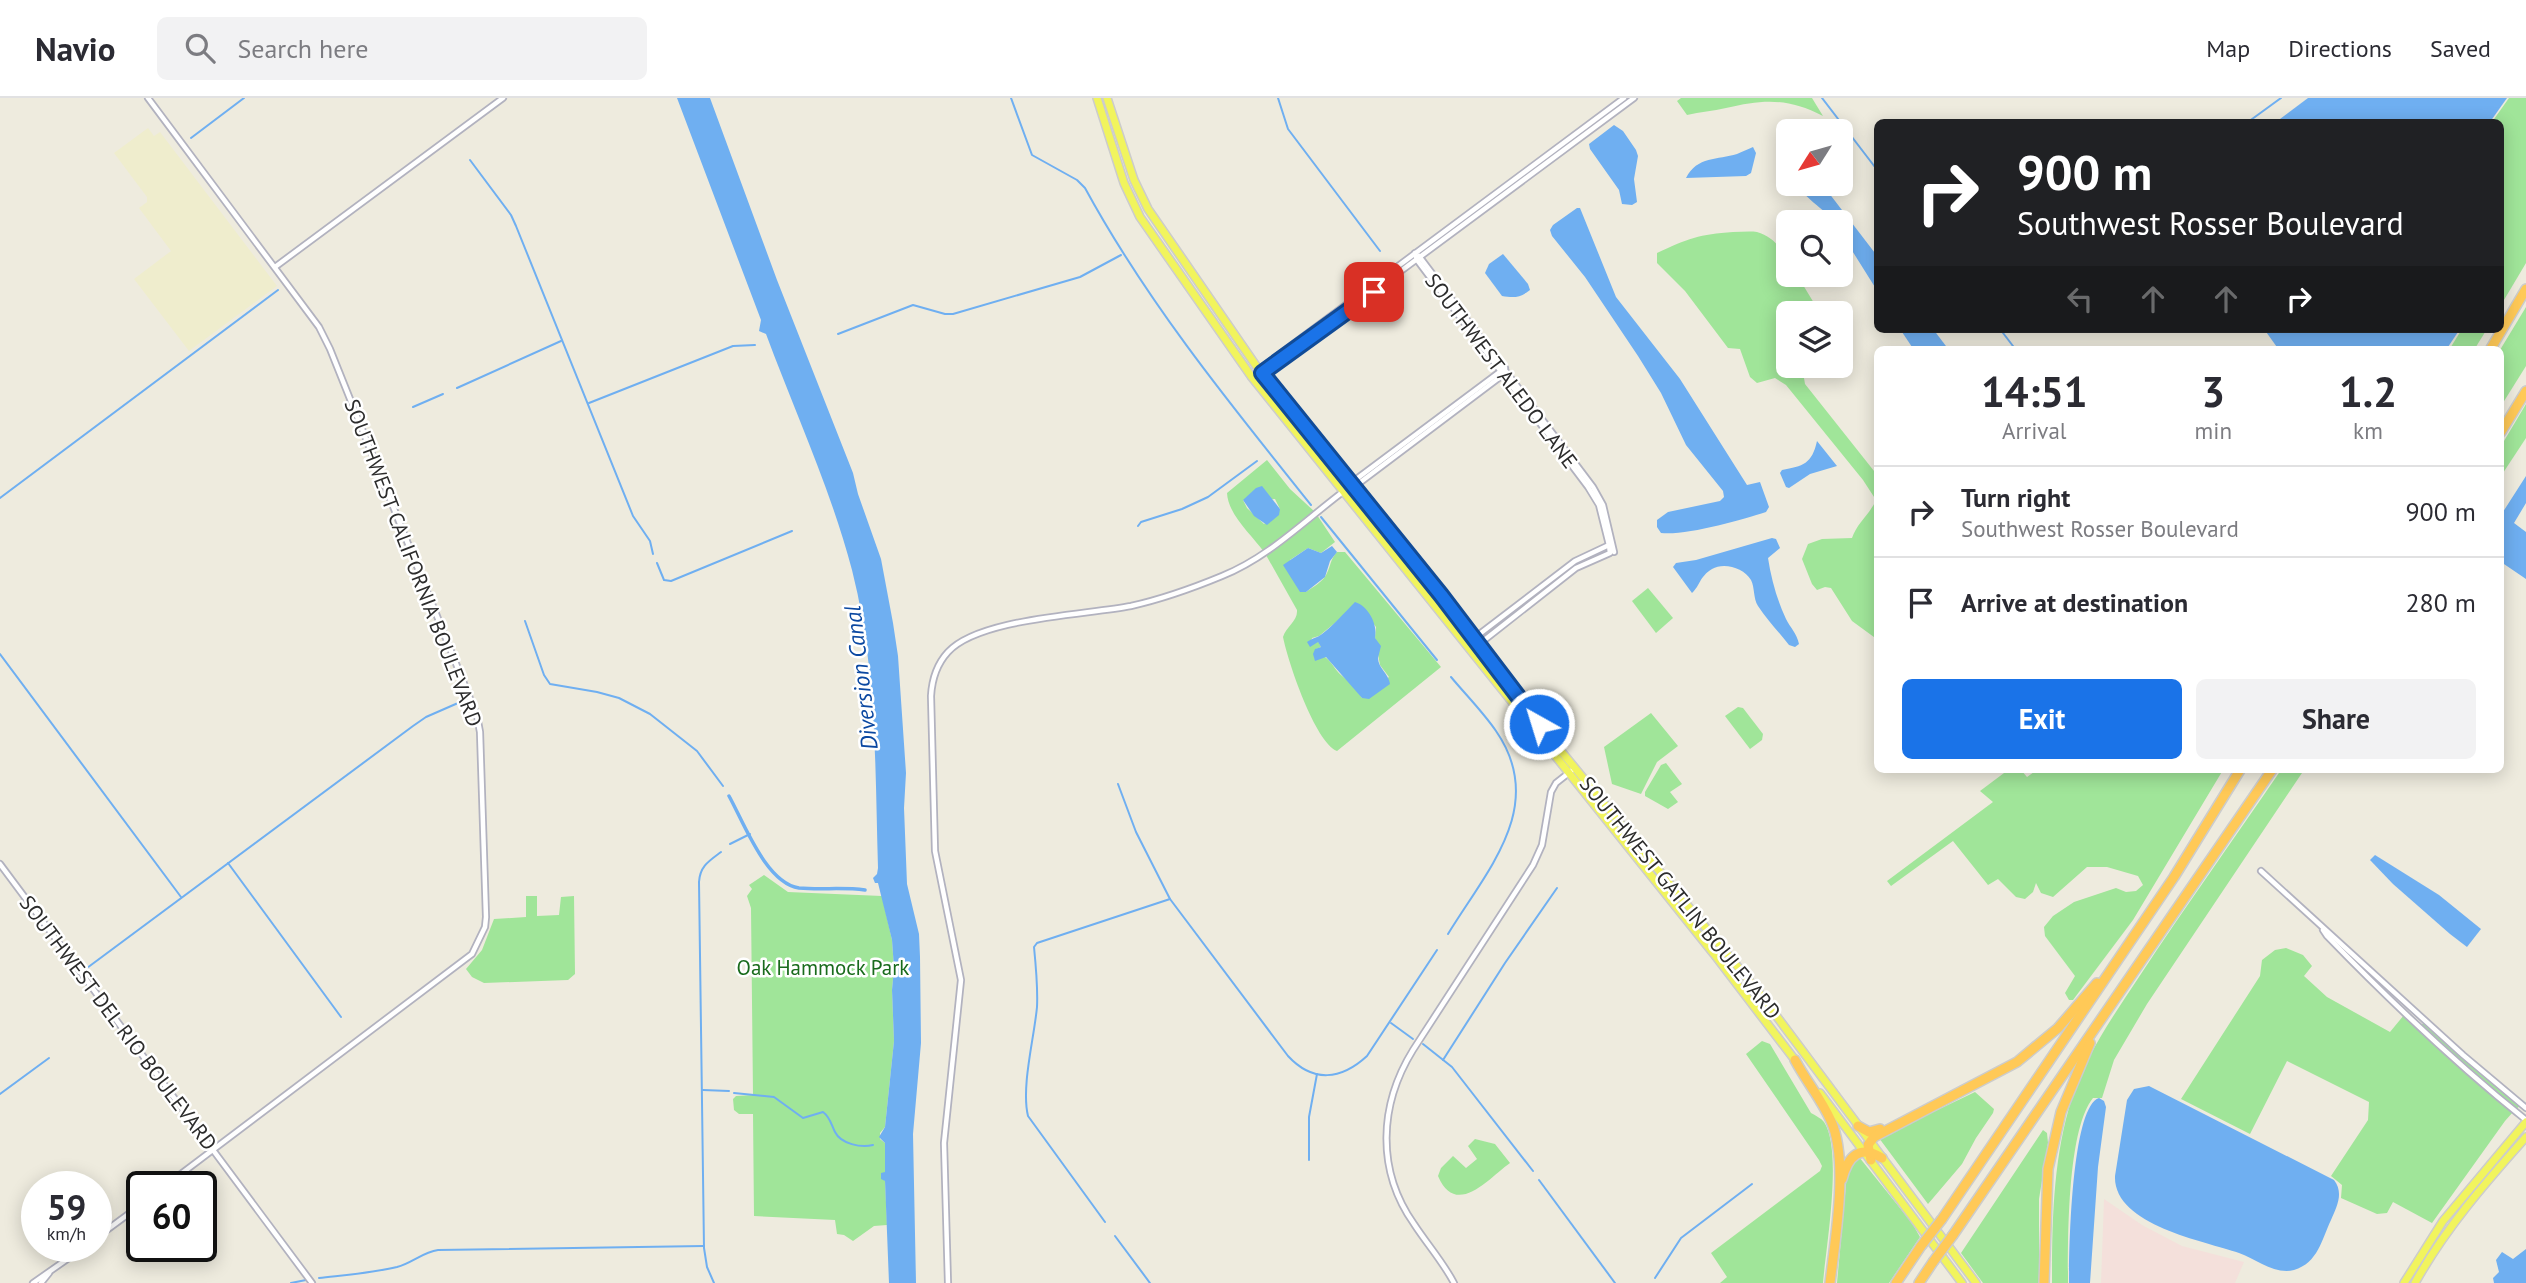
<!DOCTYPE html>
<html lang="en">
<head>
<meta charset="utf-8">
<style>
	body { margin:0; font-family:"PT Sans",sans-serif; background:#f2f2f3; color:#2b2b33; height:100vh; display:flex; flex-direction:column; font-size:26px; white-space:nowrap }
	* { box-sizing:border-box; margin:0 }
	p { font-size:23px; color:#7c7c81 }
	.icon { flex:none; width:38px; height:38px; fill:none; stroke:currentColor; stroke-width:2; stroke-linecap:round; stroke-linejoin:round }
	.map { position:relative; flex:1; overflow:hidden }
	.side { position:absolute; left:1874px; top:248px; width:630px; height:427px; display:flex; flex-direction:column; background:#fff; border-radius:10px; box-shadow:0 4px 18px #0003 }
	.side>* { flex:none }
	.banner { position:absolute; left:1874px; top:21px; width:630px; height:214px; border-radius:10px; box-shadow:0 4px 18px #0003; background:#202124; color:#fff; overflow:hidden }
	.needle { width:46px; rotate:233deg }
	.tools { position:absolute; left:1776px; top:21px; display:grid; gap:14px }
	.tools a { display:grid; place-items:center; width:77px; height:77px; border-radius:10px; background:#fff; box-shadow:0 4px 18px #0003; font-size:35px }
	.speed { position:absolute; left:21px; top:1073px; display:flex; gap:14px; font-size:35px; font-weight:700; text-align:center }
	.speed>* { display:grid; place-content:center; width:91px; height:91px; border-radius:50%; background:#fff; box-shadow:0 4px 18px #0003; line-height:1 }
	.speed small { font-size:18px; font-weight:400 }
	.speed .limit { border:4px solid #111; border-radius:10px; background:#fff; color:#111 }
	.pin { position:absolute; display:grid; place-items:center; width:60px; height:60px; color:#fff; margin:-30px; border-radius:14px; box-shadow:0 4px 10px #0006 }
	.me { position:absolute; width:77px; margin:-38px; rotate:321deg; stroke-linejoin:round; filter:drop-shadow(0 0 5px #0008) }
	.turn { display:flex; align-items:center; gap:24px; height:147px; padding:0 28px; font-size:32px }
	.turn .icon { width:91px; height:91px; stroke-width:2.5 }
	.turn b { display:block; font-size:49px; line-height:60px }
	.lanes { display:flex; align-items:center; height:66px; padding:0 28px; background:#0003; justify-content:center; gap:35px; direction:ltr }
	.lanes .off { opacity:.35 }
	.eta { display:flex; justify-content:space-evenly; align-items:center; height:119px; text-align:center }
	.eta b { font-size:42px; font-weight:800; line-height:49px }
	.cta { display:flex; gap:14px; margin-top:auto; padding:14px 28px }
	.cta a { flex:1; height:80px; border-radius:10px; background:#1a73e8; color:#fff; font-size:28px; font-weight:800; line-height:80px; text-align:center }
	.cta a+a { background:#f2f2f3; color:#2b2b33 }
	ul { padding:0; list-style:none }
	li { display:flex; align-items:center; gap:21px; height:91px; padding:0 28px; border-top:2px solid #e1e1e2 }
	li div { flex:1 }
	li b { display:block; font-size:26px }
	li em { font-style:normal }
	header { display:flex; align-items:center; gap:42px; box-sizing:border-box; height:98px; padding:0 35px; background:#fff; border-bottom:2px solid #e1e1e2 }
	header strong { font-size:33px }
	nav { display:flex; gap:38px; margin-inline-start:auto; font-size:24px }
	.search { width:490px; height:63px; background:#f2f2f3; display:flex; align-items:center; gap:18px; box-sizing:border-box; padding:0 24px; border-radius:10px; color:#7c7c81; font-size:26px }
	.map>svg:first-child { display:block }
	.education { fill:#efedcd }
	.medical { fill:#f4e0db }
	.green { fill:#a0e599; fill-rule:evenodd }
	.water { fill:#6faff1 }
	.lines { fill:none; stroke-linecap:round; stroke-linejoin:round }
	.stream { stroke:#6faff1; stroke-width:2 }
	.canal { stroke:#6faff1; stroke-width:3.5 }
	.minor-casing { stroke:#b2b2bf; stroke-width:8 }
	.major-casing { stroke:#ccc; stroke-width:10 }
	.highway-casing { stroke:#ccc; stroke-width:12 }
	.minor { stroke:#fff; stroke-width:4.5 }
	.major { stroke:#f1f45d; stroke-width:7 }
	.highway { stroke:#ffc957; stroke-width:9 }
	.highway-bridge-casing { stroke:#ccc; stroke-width:12; stroke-linecap:butt }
	.highway-bridge { stroke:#ffc957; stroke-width:9 }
	.route-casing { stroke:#114b97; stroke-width:18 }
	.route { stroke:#1a73e8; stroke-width:12 }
	.labels { text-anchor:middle; stroke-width:5; stroke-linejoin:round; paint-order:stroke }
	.street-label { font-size:21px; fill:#2c2c2c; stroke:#fff }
	.park-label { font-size:21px; fill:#196b1c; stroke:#fff }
	.water-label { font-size:23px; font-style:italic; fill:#0b48a1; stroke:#fff }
</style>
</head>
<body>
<header>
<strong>Navio</strong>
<div class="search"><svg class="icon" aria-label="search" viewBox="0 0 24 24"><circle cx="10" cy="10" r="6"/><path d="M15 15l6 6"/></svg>Search here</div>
<nav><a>Map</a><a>Directions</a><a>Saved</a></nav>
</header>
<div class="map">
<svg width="2526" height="1185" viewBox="0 0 2526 1185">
	<rect width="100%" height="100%" fill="#eeebde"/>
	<polygon class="education" points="148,30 154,38 160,34 277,188 189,253 134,181 171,153 139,110 147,104 147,99 114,55"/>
	<polygon class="medical" points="2104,1101 2142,1127 2182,1148 2244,1164 2235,1185 2101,1185"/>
	<g class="green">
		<path d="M 1681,0 L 1812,0 L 1823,18 C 1788,0 1764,1 1726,10 C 1713,13 1700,14 1687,17 L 1677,3 Z"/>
		<polygon points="2509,0 2526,0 2526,165 2501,207 2501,24 2492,24"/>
		<path d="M 1733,134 C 1741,134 1750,133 1757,134 C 1777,140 1788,157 1788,177 L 1797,177 L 1820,215 L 1788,215 L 1788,268 L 1823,268 L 1803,274 L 1805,286 L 1878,378 L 1878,542 L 1852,523 L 1831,490 L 1825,489 L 1817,492 L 1812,486 L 1802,461 L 1808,446 L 1822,441 L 1852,440 C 1857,425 1870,416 1876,402 L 1863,382 L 1786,287 L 1775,280 L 1757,285 L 1750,279 L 1740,251 L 1728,250 L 1685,193 L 1657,165 L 1657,155 C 1687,141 1700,136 1733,134 Z"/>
		<polygon points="2526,209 2526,268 2501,308 2500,252"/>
		<polygon points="2462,231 2487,231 2474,252 2449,252"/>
		<polygon points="2526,306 2526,340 2501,378 2501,348"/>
		<path d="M 1267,362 L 1290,391 L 1315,414 L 1264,454 C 1252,437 1228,417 1227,395 ZM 1275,401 L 1280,411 L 1264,426 L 1247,410 L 1243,402 Z"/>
		<path d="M 1317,417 L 1335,444 L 1321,455 L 1308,450 L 1290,462 L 1300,493 L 1306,494 C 1313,489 1324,483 1327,475 C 1331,467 1330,462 1337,454 L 1345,454 L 1441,569 L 1337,653 C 1315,644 1288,564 1283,539 C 1286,529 1298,523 1297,512 L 1266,457 ZM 1347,515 L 1373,525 L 1376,529 L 1375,540 L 1380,567 L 1389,579 L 1362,600 C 1356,591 1350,584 1341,577 C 1335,572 1332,564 1325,559 L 1314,560 L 1316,551 L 1321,549 L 1318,543 L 1310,548 L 1312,540 L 1319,538 Z"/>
		<polygon points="1648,490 1673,520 1656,535 1632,503"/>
		<polygon points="1738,609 1743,610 1763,636 1762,642 1750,651 1725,618"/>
		<polygon points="1651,615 1678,648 1657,664 1641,696 1612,686 1604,649"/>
		<polygon points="1666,665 1682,686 1670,694 1678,704 1668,711 1645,698 1645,694 1661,667"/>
		<polygon points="2008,672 2021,672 2027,679 2037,672 2223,672 2133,822 2073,902 2069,902 2065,895 2075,878 2045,838 2044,829 2053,818 2074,804 2116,790 2126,794 2136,793 2143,787 2138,778 2107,769 2087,769 2053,799 2041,795 2036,785 2033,794 2025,801 2016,799 1998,781 1988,787 1953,743 1891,788 1887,783 1993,704 1980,693"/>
		<path d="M 2281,672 L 2304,672 L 2147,906 L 2114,962 L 2102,1000 L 2093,1000 C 2067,1032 2068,1141 2068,1185 L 2052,1185 C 2052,1124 2053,1059 2072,1000 C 2086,956 2114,917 2139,879 C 2185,809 2234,741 2281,672 Z"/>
		<polygon points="764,777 788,794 882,798 892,842 894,870 892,892 894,943 885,1029 880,1035 880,1041 885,1045 885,1075 881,1075 885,1083 887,1127 874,1128 853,1143 844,1137 837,1136 835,1122 754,1118 753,1016 739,1016 734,1012 733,1001 736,998 753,997 751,810 747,798 752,791 749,787"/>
		<polygon points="526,798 537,798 537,818 559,817 561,799 574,798 575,876 568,882 484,885 472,879 466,871 482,852 494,821 526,819"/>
		<polygon points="2286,850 2303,857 2312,868 2304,878 2327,899 2390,934 2404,917 2480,988 2513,1014 2505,1023 2432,1125 2393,1104 2387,1115 2377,1116 2341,1100 2342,1087 2331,1078 2368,1022 2369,1004 2287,963 2250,1036 2181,1001 2260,878 2262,862 2275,852"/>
		<polygon points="2424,924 2520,1008 2516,1011 2421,928"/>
		<path d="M 1762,943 L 1770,946 L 1811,1015 C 1816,1018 1821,1020 1824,1024 C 1843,1052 1826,1149 1823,1185 L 1720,1185 L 1727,1179 L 1711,1155 L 1820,1073 L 1822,1068 L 1819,1062 L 1746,956 Z"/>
		<polygon points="1975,994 1994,1011 1993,1015 1976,1040 1962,1066 1928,1106 1879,1040"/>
		<polygon points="2043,1032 2047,1035 2048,1045 2039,1101 2039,1185 1983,1185 1961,1155"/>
		<path d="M 1475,1041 L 1495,1046 L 1510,1065 C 1490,1079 1456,1121 1438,1078 L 1441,1070 L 1453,1058 L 1466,1070 L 1477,1061 L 1468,1048 Z"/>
		<polygon points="1859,1059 1912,1125 1920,1139 1889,1185 1837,1185 1847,1076 1850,1067"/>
	</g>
	<g class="water">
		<path d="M 677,0 L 710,0 L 777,182 L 853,375 L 858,396 L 881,461 L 893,525 L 898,558 L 906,675 L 904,710 L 907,786 L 919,836 L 920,859 L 921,945 L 913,1036 L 916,1185 L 889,1185 L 885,1083 L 881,1081 L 881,1075 L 885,1074 L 885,1045 L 879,1039 L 885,1029 L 894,943 L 892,892 L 894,870 L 892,842 L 878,785 L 875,785 L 873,780 L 877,776 L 878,770 C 875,670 877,570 852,472 C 831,392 795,314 766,236 L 759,233 L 761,222 Z"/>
		<polygon points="2308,0 2507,0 2490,24 2276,24"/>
		<polygon points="1614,27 1623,33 1636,52 1638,58 1634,81 1637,104 1632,107 1622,106 1619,92 1590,51 1589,46"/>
		<path d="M 1753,49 L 1756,55 L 1751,75 L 1746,78 L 1686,80 C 1697,58 1718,62 1737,56 C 1742,54 1748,51 1753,49 Z"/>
		<path d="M 1798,86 L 1822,86 L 1878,159 L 1878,194 L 1841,135 L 1841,124 L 1834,124 C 1825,111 1801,98 1798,86 Z"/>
		<path d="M 1577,110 L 1580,110 L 1616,199 L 1680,281 L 1747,387 L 1760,384 L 1769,409 L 1766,414 C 1741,422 1685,438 1661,435 L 1657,429 L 1657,422 L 1668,414 L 1720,403 L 1724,399 L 1723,393 L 1686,347 L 1661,295 L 1638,258 L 1585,179 L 1552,138 L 1550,132 L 1553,127 Z"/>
		<path d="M 1503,156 L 1528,186 L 1530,192 C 1520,200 1514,200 1502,198 L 1485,175 L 1489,166 Z"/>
		<polygon points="1900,231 1933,231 1949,252 1914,252"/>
		<polygon points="2264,231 2460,231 2446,252 2279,252"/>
		<path d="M 1817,343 L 1837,368 L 1810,376 L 1789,390 L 1786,389 L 1780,375 L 1782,372 C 1803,368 1812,366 1817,343 Z"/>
		<polygon points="2526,378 2526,405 2514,425 2526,434 2526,481 2501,464 2501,417"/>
		<polygon points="1262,388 1280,411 1279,417 1267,427 1254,418 1243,402 1256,390"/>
		<path d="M 1772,440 L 1776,441 L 1780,450 L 1768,460 C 1771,480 1777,502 1786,521 C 1790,529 1797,536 1799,546 L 1795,549 L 1789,547 C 1779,534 1767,522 1758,508 C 1753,500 1755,490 1751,482 C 1744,470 1724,464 1712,471 C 1699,479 1700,488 1692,495 L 1673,469 L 1676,465 L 1696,462 Z"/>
		<polygon points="1332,448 1337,454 1330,463 1325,479 1306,494 1300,494 1283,467 1308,450 1321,455"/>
		<path d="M 1355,504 C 1368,508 1378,526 1375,540 L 1381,548 C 1380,552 1379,556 1378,560 C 1378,570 1389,576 1390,586 L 1369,601 L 1362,600 L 1326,559 L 1315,563 L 1313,556 L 1315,551 L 1321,549 L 1318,544 L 1310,549 L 1307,544 C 1312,540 1317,540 1322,536 C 1334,527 1344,515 1355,504 Z"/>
		<polygon points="2375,757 2439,797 2481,831 2467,849 2450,836 2393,786 2370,762"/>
		<path d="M 2149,988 L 2334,1082 C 2344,1095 2337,1108 2331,1122 C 2322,1141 2318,1165 2294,1172 C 2275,1177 2256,1161 2239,1155 C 2204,1143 2113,1127 2115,1078 L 2127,1002 L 2134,991 Z"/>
		<path d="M 2099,1000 L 2104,1003 L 2106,1009 L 2098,1069 L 2090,1185 L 2069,1185 C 2069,1155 2071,1009 2099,1000 Z"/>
		<polygon points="2526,1151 2526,1185 2494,1185 2493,1180 2499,1174 2496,1162 2502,1154 2513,1161"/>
	</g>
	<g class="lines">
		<g class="stream">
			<path d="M 1011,0 L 1032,57 L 1077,82 L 1085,90 C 1147,204 1230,306 1311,407"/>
			<polyline points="1278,0 1288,31 1380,153"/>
			<polyline points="1822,0 1878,73"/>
			<polyline points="2248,24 2281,0"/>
			<polyline points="191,40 244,0"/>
			<polyline points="470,62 511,117 516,128 633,418 650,443 653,456"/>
			<polyline points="2000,231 2016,252"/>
			<polyline points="838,236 913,207 945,216 953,216 1080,179 1121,157"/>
			<polyline points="457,290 561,243"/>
			<polyline points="589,305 733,248 755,247"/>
			<polyline points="413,309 443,296"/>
			<polyline points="0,400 278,192"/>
			<polyline points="1321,419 1437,562"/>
			<polyline points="1138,428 1141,424 1182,411 1208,399 1257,363"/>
			<polyline points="657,465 664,482 671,483 792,433"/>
			<polyline points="525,523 544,577 550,586 597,594 619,600 650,616 697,653 723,688"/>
			<polyline points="0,556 181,799"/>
			<path d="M 1118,686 L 1136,734 L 1170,801 L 1288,958 C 1313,985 1341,982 1367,958 L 1437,852"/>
			<polyline points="730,746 750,736"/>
			<polyline points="228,765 341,919"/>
			<path d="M 1448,836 C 1487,772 1548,708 1496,633 C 1483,614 1466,597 1451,579"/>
			<polyline points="87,870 413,628 426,619 458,605"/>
			<polyline points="1391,925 1413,941"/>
			<polyline points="1423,946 1452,969 1533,1073"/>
			<polyline points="1443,962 1505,865 1557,790"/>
			<polyline points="703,992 729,993"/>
			<path d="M 734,995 L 774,999 L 803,1020 L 823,1014 C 830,1019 831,1026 835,1034 C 841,1046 861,1050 873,1047"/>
			<polyline points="0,996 49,960"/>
			<polyline points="1309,1062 1309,1019 1317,976"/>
			<polyline points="1539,1082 1615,1185"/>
			<path d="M 1105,1124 L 1028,1018 C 1021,989 1034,941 1037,909 C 1038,889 1036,869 1034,849 L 1037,845 L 1170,801"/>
			<polyline points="1115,1138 1150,1185"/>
			<path d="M 319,1180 C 345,1177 372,1175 397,1169 C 412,1165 423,1154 438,1152 L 704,1148"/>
			<polyline points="1655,1180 1681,1140 1752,1086"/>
			<polyline points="291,1185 306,1182"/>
			<path d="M 714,1185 L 707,1169 L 704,1150 L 699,784 C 700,768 709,763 721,754"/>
		</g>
		<path class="canal" d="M 729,698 C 744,725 766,785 799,790 C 821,792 843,789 865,792"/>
		<defs>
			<g id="minor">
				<polyline points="148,0 319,229 330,251 477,618 480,634 486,819 485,829 472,856 165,1088"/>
				<polyline points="1415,155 1417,162 1588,389 1599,407 1609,447 1610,455 1576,470 1478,547"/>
				<polyline points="1419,158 1593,389 1603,407 1614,454"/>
				<polyline points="275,169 503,0"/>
				<polyline points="1257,273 1624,0"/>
				<polyline points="1254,282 1634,0"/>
				<polyline points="1345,393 1354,389 1504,276"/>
				<polyline points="1473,541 1575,463 1609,447"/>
				<polyline points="0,766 312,1185"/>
				<polyline points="2261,773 2463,957 2526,1010"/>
				<path d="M 2323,832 L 2327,838 C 2390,903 2455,965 2526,1022"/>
				<polyline points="96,1140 142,1106"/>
				<polyline points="33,1185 86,1148"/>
				<polyline points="41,1185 49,1175"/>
				<path d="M 948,1185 L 944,1045 L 961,882 L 935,753 L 931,598 C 932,581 936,567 948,554 C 979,520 1085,517 1131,508 C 1162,501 1193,490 1222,478 C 1269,459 1304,423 1344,393 L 1351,385 L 1505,270"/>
				<path d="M 1454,1185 C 1443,1164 1427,1146 1414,1126 C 1376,1072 1379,1007 1413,952 L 1533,767 L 1542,747 L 1551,694 L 1556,685 L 1575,670"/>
			</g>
			<g id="major">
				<polyline points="1097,0 1124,85 1140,119 1251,278 1714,856 1798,966"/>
				<polyline points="1107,0 1134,82 1148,111 1259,272 1441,497 1511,592 1760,896 1976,1185"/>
				<polyline points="1820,995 1962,1185"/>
				<polyline points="2404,1185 2443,1123 2526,1024"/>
				<path d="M 2415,1185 C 2445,1131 2485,1085 2526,1039"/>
			</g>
			<g id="highway">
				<polyline points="2490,252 2526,191"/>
				<polyline points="2501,334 2526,293"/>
				<path d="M 1795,962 C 1806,983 1822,1002 1831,1023 C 1849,1063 1835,1142 1830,1185"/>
				<polyline points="1858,1028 1869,1034 1880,1031"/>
				<polyline points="1871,1062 1868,1047 1874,1039 2017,964 2058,930 2097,885"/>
				<path d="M 1842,1081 C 1848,1058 1860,1046 1882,1060"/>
				<polyline points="1942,1121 2174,779 2240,672"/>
				<polyline points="1953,1137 2272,672"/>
				<polyline points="1896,1185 1921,1148"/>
				<polyline points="1919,1185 1933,1164"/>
				<polyline points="2044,1185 2048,1071 2061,1014 2090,945"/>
			</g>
		</defs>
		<use href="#minor" class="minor-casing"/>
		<use href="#major" class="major-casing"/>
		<use href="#highway" class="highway-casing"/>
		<use href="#minor" class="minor"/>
		<use href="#major" class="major"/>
		<use href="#highway" class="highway"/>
		<defs>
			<g id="highway-bridge">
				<polyline points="1921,1148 1942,1121"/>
				<polyline points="1933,1164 1953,1137"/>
			</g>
		</defs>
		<use href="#highway-bridge" class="highway-bridge-casing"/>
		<use href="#highway-bridge" class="highway-bridge"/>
	</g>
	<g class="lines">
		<defs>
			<polyline id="route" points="1374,194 1262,275 1441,497 1539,626"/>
		</defs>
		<use href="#route" class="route-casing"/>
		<use href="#route" class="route"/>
	</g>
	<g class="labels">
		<g class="street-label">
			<text transform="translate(1501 273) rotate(53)" y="7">SOUTHWEST ALEDO LANE</text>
			<text transform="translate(413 465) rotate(69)" y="7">SOUTHWEST CALIFORNIA BOULEVARD</text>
			<text transform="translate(1680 800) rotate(51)" y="7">SOUTHWEST GATLIN BOULEVARD</text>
			<text transform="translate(118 925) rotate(53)" y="7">SOUTHWEST DEL RIO BOULEVARD</text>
		</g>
		<g class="park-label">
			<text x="823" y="877">Oak Hammock Park</text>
		</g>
		<g class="water-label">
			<text transform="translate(861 580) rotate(-97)" y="8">Diversion Canal</text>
		</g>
	</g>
</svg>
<div class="tools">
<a><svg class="needle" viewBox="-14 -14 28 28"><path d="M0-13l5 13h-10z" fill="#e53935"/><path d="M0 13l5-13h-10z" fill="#7c7c81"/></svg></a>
<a><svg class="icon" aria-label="search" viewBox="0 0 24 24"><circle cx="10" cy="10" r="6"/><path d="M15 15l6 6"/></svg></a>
<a><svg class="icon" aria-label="layers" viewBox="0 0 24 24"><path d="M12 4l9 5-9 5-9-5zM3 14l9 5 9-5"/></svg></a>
</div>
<div class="speed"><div>59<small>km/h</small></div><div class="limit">60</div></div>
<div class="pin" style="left:1374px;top:194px;background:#d93025"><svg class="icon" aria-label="arrive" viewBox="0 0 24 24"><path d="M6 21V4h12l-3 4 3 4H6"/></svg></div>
<svg class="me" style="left:1539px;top:626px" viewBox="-20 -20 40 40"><circle r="17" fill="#1a73e8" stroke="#fff" stroke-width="3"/><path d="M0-11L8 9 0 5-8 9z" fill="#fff"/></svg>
<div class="banner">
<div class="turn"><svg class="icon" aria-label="right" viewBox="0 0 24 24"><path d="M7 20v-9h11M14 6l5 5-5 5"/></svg><div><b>900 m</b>Southwest Rosser Boulevard</div></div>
<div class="lanes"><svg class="icon off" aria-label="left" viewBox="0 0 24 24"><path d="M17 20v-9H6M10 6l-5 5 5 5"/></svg><svg class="icon off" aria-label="ahead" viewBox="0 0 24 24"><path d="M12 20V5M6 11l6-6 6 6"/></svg><svg class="icon off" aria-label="ahead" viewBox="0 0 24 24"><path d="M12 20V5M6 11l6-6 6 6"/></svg><svg class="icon" aria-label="right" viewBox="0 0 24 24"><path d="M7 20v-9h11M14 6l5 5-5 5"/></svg></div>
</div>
<section class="side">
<div class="eta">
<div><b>14:51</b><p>Arrival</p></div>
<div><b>3</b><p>min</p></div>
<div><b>1.2</b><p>km</p></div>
</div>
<ul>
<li><svg class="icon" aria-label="right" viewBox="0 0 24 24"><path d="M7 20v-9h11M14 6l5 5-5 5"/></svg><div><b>Turn right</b><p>Southwest Rosser Boulevard</p></div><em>900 m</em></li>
<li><svg class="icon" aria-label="arrive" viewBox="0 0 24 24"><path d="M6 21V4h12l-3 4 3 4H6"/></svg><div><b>Arrive at destination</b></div><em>280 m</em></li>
</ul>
<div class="cta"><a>Exit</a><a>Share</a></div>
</section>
</div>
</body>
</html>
